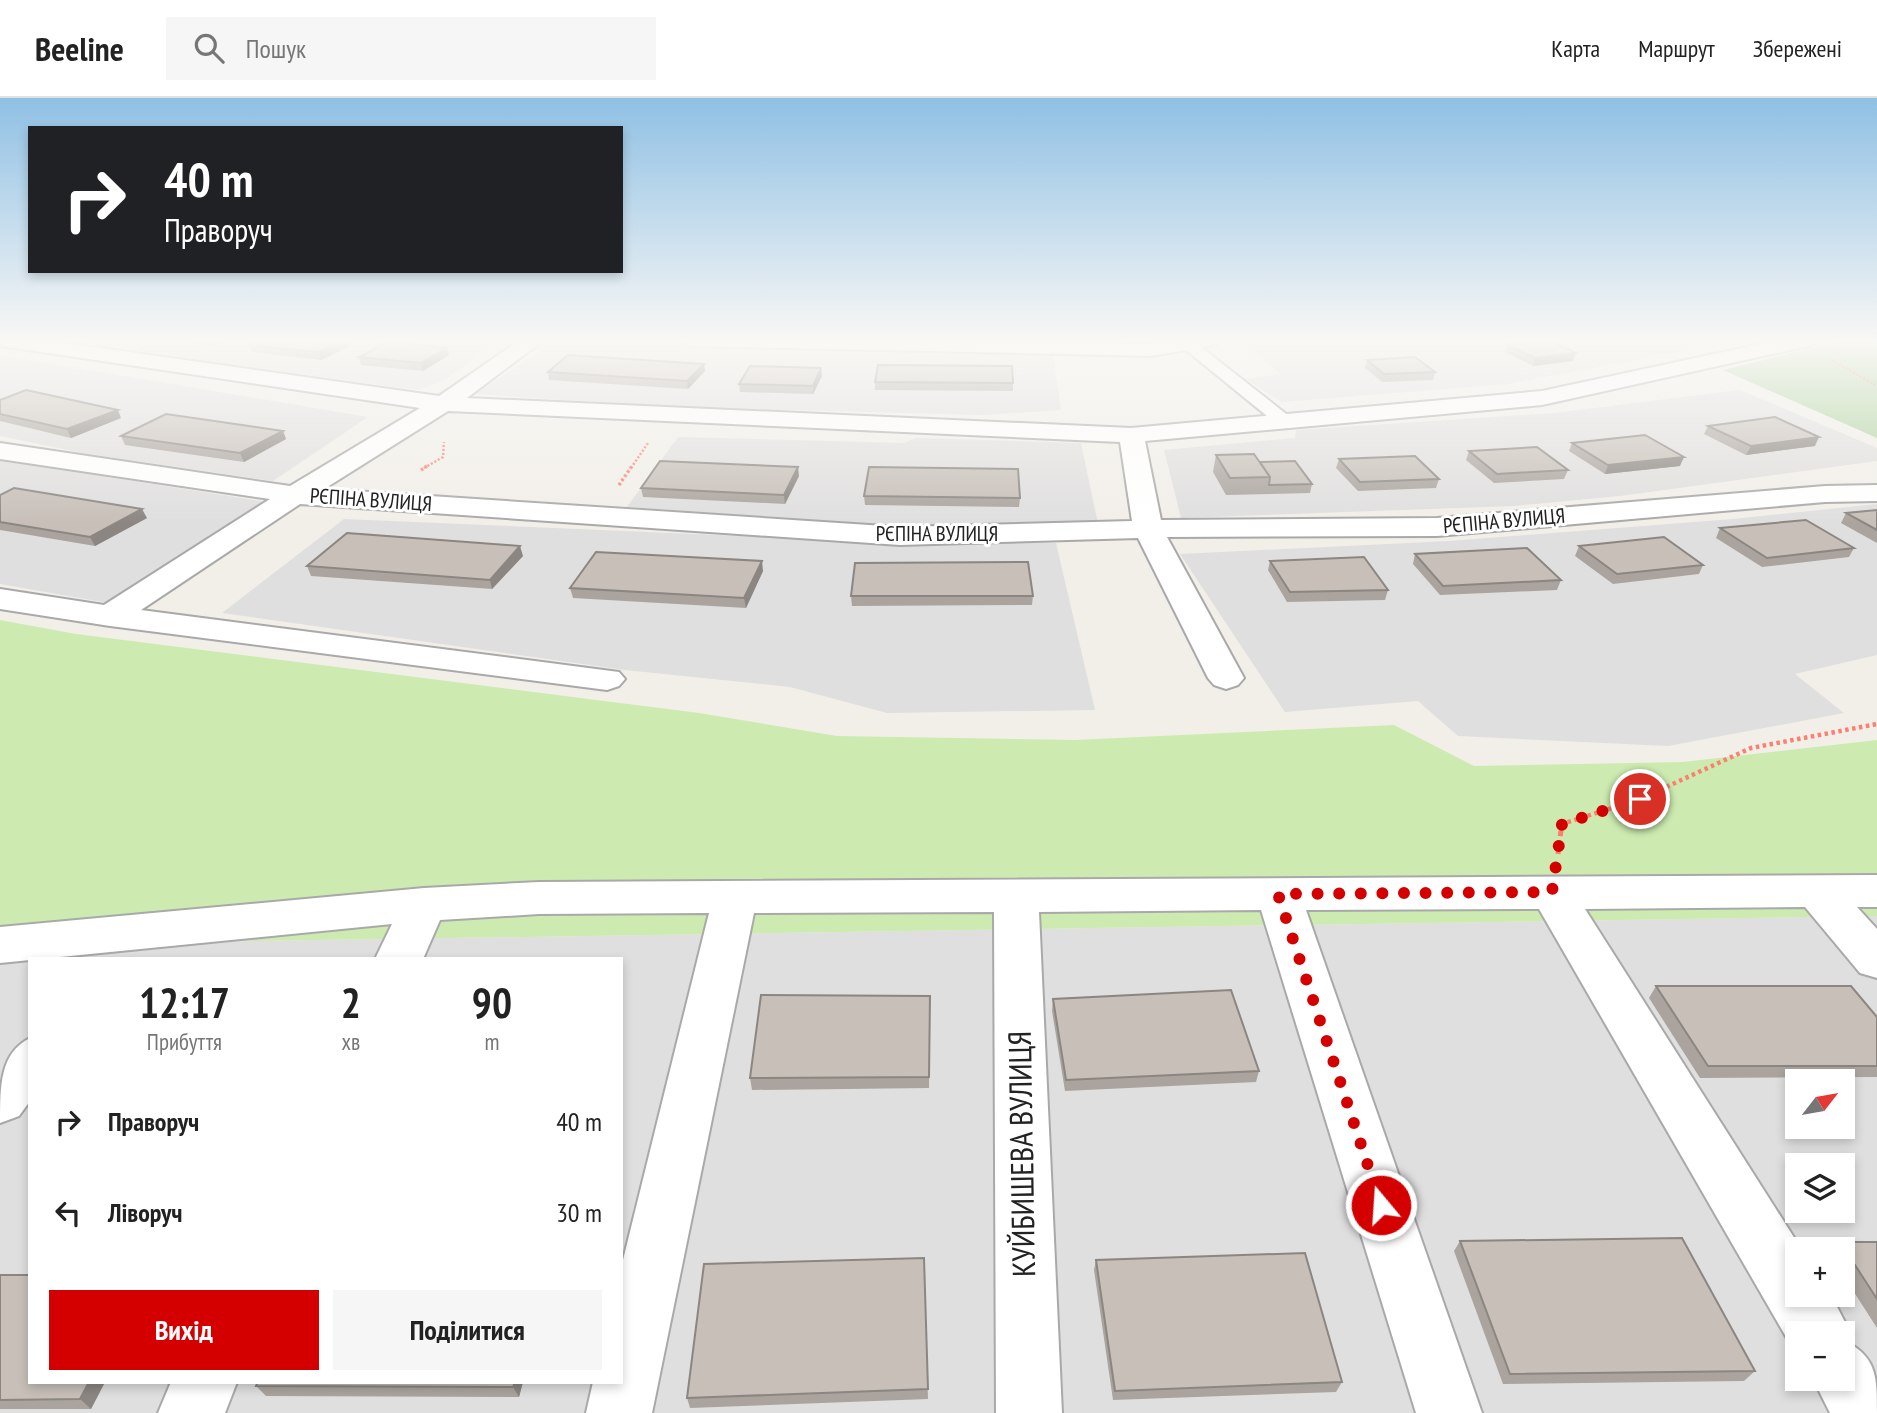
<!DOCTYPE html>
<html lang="uk">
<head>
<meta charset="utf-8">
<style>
	body { margin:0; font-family:"PT Sans Narrow",sans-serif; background:#f6f6f6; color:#222; height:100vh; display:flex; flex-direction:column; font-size:26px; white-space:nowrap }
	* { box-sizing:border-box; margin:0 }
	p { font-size:23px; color:#767676 }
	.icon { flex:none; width:38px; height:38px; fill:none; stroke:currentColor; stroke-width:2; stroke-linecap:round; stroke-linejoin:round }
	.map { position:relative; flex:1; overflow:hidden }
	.sheet { position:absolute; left:28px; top:859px; width:595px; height:427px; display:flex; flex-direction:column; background:#fff; border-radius:0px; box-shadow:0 4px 10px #0003 }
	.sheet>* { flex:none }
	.hud { position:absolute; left:28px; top:28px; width:595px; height:147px; border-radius:0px; box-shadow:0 4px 10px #0003; background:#202124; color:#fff; overflow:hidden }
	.needle { width:46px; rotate:59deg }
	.fabs { position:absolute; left:1785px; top:971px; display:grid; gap:14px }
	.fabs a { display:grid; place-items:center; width:70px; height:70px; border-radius:0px; background:#fff; box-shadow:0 4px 10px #0003; font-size:35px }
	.pin { position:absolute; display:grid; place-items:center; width:60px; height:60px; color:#fff; margin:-30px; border:4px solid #fff; border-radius:50%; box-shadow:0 2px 7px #0007 }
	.me { position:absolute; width:77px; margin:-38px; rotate:342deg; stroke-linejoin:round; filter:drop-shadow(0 0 5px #0008) }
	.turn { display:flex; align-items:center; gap:24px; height:147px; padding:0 21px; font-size:32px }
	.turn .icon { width:91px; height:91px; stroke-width:2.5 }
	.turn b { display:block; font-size:49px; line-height:60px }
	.eta { display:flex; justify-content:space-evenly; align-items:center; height:119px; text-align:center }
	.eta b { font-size:42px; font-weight:600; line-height:49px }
	.button { display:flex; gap:14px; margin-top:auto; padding:14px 21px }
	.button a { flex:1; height:80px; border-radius:0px; background:#d40000; color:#fff; font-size:28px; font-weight:600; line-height:80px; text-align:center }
	.button a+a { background:#f6f6f6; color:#222 }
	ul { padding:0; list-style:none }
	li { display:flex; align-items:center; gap:21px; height:91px; padding:0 21px }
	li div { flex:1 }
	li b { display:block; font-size:26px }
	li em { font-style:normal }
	header { display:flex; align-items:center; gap:42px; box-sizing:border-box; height:98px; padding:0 35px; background:#fff; border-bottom:2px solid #e0e0e0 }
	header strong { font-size:33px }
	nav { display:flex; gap:38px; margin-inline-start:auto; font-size:24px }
	.search { width:490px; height:63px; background:#f6f6f6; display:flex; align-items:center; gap:18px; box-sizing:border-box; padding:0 24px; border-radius:0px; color:#767676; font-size:26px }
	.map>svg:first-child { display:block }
	.residential { fill:#e0dfdf; fill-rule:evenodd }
	.grass { fill:#cdebb0 }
	.forest { fill:#add19e }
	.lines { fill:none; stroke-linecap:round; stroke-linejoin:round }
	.lane-casing { stroke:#a9a9a9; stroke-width:4 }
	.street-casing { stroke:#a9a9a9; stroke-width:4 }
	.path-far3 { stroke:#fa8072; stroke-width:2.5; stroke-dasharray:2 2; stroke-linecap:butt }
	.path-far2 { stroke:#fa8072; stroke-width:3.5; stroke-dasharray:2.5 2.5; stroke-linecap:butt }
	.path-far1 { stroke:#fa8072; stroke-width:4.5; stroke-dasharray:3.5 3.5; stroke-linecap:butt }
	.path { stroke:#fa8072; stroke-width:5; stroke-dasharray:4.5 4.5; stroke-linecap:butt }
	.lane { fill:#fff; fill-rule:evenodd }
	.street { fill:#fff; fill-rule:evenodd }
	.wall { fill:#aba49e }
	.shaded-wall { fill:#8b8681 }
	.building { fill:#c7bfb8; stroke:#8b8681; stroke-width:2 }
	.route { stroke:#d40000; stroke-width:12; stroke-dasharray:0 21.6 }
	.labels { text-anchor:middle; stroke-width:6; stroke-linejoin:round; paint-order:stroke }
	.far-street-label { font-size:21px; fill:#222; stroke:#fff }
	.near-street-label { font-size:32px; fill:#222; stroke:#fff }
</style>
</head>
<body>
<header>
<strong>Beeline</strong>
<div class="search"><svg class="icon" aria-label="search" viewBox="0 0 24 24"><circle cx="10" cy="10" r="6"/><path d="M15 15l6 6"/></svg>Пошук</div>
<nav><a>Карта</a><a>Маршрут</a><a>Збережені</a></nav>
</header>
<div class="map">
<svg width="1877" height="1315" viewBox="0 0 1877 1315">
	<rect width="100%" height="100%" fill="#f2efe9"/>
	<g class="residential">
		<polygon points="78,242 500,242 443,283 418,292 200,262"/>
		<polygon points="599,242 828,251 1053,255 1061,312 983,317 673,309 475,296 555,243"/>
		<polygon points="1257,242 1743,242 1508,286 1281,304 1246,281 1280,276 1242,244"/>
		<polygon points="0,257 368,319 273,383 83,355 0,338"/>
		<polygon points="1740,292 1877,350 1877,363 1620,398 1514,408 1181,420 1164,352 1295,340 1296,332 1554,315"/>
		<polygon points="678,339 904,345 916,340 1081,345 1098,426 903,428 627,409"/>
		<polygon points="0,362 267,404 108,505 0,486"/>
		<polygon points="1877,406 1877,557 1795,576 1844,615 1668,648 1458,638 1418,603 1285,614 1180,456 1449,443 1733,421"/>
		<polygon points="344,421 812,441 1056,445 1095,612 887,615 790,589 625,572 222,515"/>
		<path d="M 1877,818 L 1877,1315 L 0,1315 L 0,847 ZM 30,861 L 621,861 L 621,1284 L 30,1284 ZM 1797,984 L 1843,984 L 1843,1029 L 1797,1029 ZM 1797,1068 L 1843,1068 L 1843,1113 L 1797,1113 ZM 1797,1152 L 1843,1152 L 1843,1197 L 1797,1197 ZM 1797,1236 L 1843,1236 L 1843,1281 L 1797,1281 Z"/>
	</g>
	<polygon class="grass" points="0,522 76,536 699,615 837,638 1075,642 1394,627 1474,668 1683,664 1877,642 1877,818 0,847"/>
	<polygon class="forest" points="1843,242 1877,242 1877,340 1723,272"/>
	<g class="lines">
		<defs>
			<polygon id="lane" points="1181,242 1192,242 1290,319 1293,323 1290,327 1278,327 1181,248 1178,245"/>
			<g id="street">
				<path d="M 0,242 L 44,242 L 439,298 L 520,242 L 544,242 L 467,300 L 1131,330 L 1542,293 L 1779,242 L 1818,242 L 1815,246 L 1808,248 L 1542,307 L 1145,343 L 1161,422 L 1437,420 L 1825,388 L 1877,387 L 1877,403 L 1825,404 L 1437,438 L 1167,439 L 1244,580 L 1238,587 L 1226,591 L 1214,587 L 1208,580 L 1138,440 L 900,447 L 300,406 L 141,512 L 619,574 L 625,581 L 619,588 L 607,592 L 110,528 L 0,511 L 0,491 L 104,507 L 270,401 L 0,361 L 0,345 L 290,388 L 420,310 L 1,248 ZM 448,313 L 1120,344 L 1132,423 L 900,429 L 324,391 Z"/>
				<polygon points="682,242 978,242 1151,246 1173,242 1220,242 1217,246 1210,248 1151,258 692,248 685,246"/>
				<path d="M 1877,777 L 1877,809 L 1857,809 L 1877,831 L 1877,880 L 1860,875 L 1805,809 L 1585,811 L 1802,1152 L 1797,1152 L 1797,1197 L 1831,1197 L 1851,1236 L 1847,1244 C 1877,1260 1877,1280 1877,1315 L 1830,1315 L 1813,1281 L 1843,1281 L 1843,1236 L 1797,1236 L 1797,1258 L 1539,811 L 1306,812 L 1482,1315 L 1416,1315 L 1261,812 L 1039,814 L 1062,1315 L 996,1315 L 994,814 L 754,815 L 652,1315 L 586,1315 L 593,1284 L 621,1284 L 621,1170 L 709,815 L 539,816 L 440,822 L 423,861 L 375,861 L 392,826 L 0,865 L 0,829 L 424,790 L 539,784 Z"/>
				<path d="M 30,940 L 30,1003 L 19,1018 L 0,1025 C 0,987 0,955 30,940 Z"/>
				<polygon points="171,1284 237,1284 225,1315 158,1315"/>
			</g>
		</defs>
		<use href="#lane" class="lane-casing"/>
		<use href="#street" class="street-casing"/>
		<g class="path-far3">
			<polyline points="1832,262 1877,288"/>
			<polyline points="424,370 443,359 444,344"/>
			<polyline points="631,370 648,345"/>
		</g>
		<g class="path-far2">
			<polyline points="421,372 427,368"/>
			<polyline points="619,387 632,368"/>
		</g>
		<polyline class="path-far1" points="1561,734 1562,726 1640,701 1751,650 1877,626"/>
		<polyline class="path" points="1558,756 1561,732"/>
		<use href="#lane" class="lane"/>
		<use href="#street" class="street"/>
	</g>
	<g class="wall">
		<polygon points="175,242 228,242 212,248"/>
		<polygon points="259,242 348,242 350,248 321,262 252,254 249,247"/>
		<polygon points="1507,247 1576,255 1573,263 1533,268 1505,254"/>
		<polygon points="449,257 423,273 361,267 359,259"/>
		<polygon points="1367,262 1435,274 1433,282 1382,284 1365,270"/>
		<polygon points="705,273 688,291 549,282 548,274"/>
		<polygon points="822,278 813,296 740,294 739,286"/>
		<polygon points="875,284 1013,285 1013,293 875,292"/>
		<polygon points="0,302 121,320 71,340 0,323"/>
		<polygon points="1708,328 1815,348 1746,357 1704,336"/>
		<polygon points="283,333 286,341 244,364 125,347 121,338"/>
		<polygon points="1572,345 1680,368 1605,376 1569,353"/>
		<polygon points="1469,353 1568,372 1564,381 1494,385 1466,362"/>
		<polygon points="1216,357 1260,364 1312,386 1310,395 1226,397 1213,374"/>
		<polygon points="1339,361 1439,381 1436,390 1358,393 1336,370"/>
		<polygon points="799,378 785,406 643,399 641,390"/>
		<polygon points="0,397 147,420 95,448 0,432"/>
		<polygon points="864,398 1020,400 1019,409 865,407"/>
		<polygon points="1877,412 1877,445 1841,425 1846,415"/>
		<polygon points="1720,430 1854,450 1849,459 1762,469 1716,440"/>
		<polygon points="1579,448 1703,467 1699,476 1613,486 1575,458"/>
		<polygon points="1415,456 1561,482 1557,492 1440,497 1413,466"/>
		<polygon points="523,458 492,491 311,478 307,468"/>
		<polygon points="1270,463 1388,492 1385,502 1287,504 1268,472"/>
		<polygon points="763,473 746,510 573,500 570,490"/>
		<polygon points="851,498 1033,498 1032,507 852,508"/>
		<polygon points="1656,888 1877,919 1877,979 1700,980 1649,900"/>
		<polygon points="930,898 929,990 752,992 750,980"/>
		<polygon points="1053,901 1259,973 1256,984 1065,993 1052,913"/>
		<polygon points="1460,1143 1755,1273 1744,1283 1503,1286 1454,1153"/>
		<polygon points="1840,1144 1877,1144 1877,1230 1843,1177 1843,1152 1832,1152"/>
		<polygon points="924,1160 928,1301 690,1310 687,1300"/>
		<polygon points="1096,1162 1342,1284 1336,1294 1113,1302 1094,1172"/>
		<polygon points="0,1177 30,1284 105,1284 91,1311 0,1311"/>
		<polygon points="523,1284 519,1299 266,1298 256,1288"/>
	</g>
	<g class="shaded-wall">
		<polygon points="209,242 228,242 212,248"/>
		<polygon points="344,242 348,242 350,248 321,262 319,254"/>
		<polygon points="447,250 449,257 423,273 421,265"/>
		<polygon points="1576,255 1573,263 1533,268 1535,260"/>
		<polygon points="704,266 705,273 688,291 687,283"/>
		<polygon points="821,270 822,278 813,296 813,288"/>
		<polygon points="118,312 121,320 71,340 67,331"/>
		<polygon points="283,333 286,341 244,364 240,355"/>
		<polygon points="1819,339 1815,348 1746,357 1751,348"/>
		<polygon points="1684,359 1680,368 1605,376 1608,367"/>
		<polygon points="798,369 799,378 785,406 784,397"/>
		<polygon points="142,411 147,420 95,448 90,439"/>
		<polygon points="520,448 523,458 492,491 490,482"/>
		<polygon points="762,463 763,473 746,510 744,500"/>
		<polygon points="89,1284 105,1284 91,1311 80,1301"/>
		<polygon points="515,1284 523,1284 519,1299 513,1289"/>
	</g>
	<g class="building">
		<polygon points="259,242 344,242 319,254 249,247"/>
		<polygon points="1548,242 1576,255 1535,260 1507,247"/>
		<polygon points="387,244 447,250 421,265 359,259"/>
		<polygon points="568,257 704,266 687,283 548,274"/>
		<polygon points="1415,259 1435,274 1384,276 1367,262"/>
		<polygon points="878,267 1012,268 1013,285 875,284"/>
		<polygon points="750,268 821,270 813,288 739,286"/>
		<polygon points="26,292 118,312 67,331 0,316 0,302"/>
		<polygon points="166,316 283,333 240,355 121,338"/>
		<polygon points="1775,319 1819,339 1751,348 1708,328"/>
		<polygon points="1645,337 1684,359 1608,367 1572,345"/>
		<polygon points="1537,349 1568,372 1497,376 1469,353"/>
		<polygon points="1254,356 1270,379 1230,380 1216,357"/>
		<polygon points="1415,358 1439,381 1360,384 1339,361"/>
		<polygon points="660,363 798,369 784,397 641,390"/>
		<polygon points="1295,363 1312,386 1269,387 1270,379 1260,364"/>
		<polygon points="869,369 1018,371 1020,400 864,398"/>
		<polygon points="14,390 142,411 90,439 0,424 0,397"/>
		<polygon points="1877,412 1877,432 1846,415"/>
		<polygon points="1806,422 1854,450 1767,460 1720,430"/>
		<polygon points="347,435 520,448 490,482 307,468"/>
		<polygon points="1664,439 1703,467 1617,476 1579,448"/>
		<polygon points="1527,450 1561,482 1443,488 1415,456"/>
		<polygon points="596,454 762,463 744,500 570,490"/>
		<polygon points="1364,459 1388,492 1290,494 1270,463"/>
		<polygon points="1028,464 1033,498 851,498 855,465"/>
		<polygon points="1656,888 1851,888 1877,919 1877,968 1708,968"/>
		<polygon points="1231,892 1259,973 1066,982 1053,901"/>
		<polygon points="761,897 930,898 929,979 750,980"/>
		<polygon points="1682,1140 1755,1273 1510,1276 1460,1143"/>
		<polygon points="1840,1144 1877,1144 1877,1201"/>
		<polygon points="1305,1155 1342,1284 1115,1293 1096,1162"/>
		<polygon points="924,1160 928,1291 687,1300 704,1166"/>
		<polygon points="0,1177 30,1177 30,1284 89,1284 80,1301 0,1302"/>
		<polygon points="258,1284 515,1284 513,1289 256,1288"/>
	</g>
	<linearGradient id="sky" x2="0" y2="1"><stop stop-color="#8fc0e4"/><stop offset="0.57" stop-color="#f9f8f5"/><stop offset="1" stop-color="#f9f8f5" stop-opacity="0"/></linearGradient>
	<rect width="1877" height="426" fill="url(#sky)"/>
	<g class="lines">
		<polyline class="route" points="1381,1107 1278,796 1552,794 1562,726 1640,701"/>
	</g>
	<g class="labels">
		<g class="far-street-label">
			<text transform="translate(371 402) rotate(4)" y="7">РЄПІНА ВУЛИЦЯ</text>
			<text transform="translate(1504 423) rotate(-5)" y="7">РЄПІНА ВУЛИЦЯ</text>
			<text x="937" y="443">РЄПІНА ВУЛИЦЯ</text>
		</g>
		<g class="near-street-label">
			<text transform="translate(1022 1056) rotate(-91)" y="11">КУЙБИШЕВА ВУЛИЦЯ</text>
		</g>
	</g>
</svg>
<div class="fabs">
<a><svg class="needle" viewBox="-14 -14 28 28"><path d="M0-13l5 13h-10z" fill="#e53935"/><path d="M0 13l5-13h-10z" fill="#767676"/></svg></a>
<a><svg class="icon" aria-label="layers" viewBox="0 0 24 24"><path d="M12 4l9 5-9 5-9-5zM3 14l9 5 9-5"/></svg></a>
<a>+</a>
<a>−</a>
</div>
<div class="pin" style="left:1640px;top:701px;background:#d93025"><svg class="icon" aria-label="arrive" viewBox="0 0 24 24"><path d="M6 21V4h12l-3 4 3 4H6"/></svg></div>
<svg class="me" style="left:1381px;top:1107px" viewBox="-20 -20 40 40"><circle r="17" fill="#d40000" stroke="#fff" stroke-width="3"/><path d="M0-11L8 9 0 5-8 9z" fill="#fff"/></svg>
<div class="hud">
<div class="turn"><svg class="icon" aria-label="right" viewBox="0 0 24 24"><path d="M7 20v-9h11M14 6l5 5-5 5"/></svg><div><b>40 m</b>Праворуч</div></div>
</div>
<section class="sheet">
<div class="eta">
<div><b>12:17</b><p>Прибуття</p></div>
<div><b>2</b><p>хв</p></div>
<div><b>90</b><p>m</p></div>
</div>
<ul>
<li><svg class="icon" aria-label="right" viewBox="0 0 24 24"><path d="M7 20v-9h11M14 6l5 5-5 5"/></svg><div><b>Праворуч</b></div><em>40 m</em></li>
<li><svg class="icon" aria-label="left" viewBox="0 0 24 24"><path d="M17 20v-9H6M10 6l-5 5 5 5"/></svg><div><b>Ліворуч</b></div><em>30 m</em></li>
</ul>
<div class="button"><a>Вихід</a><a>Поділитися</a></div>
</section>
</div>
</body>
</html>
